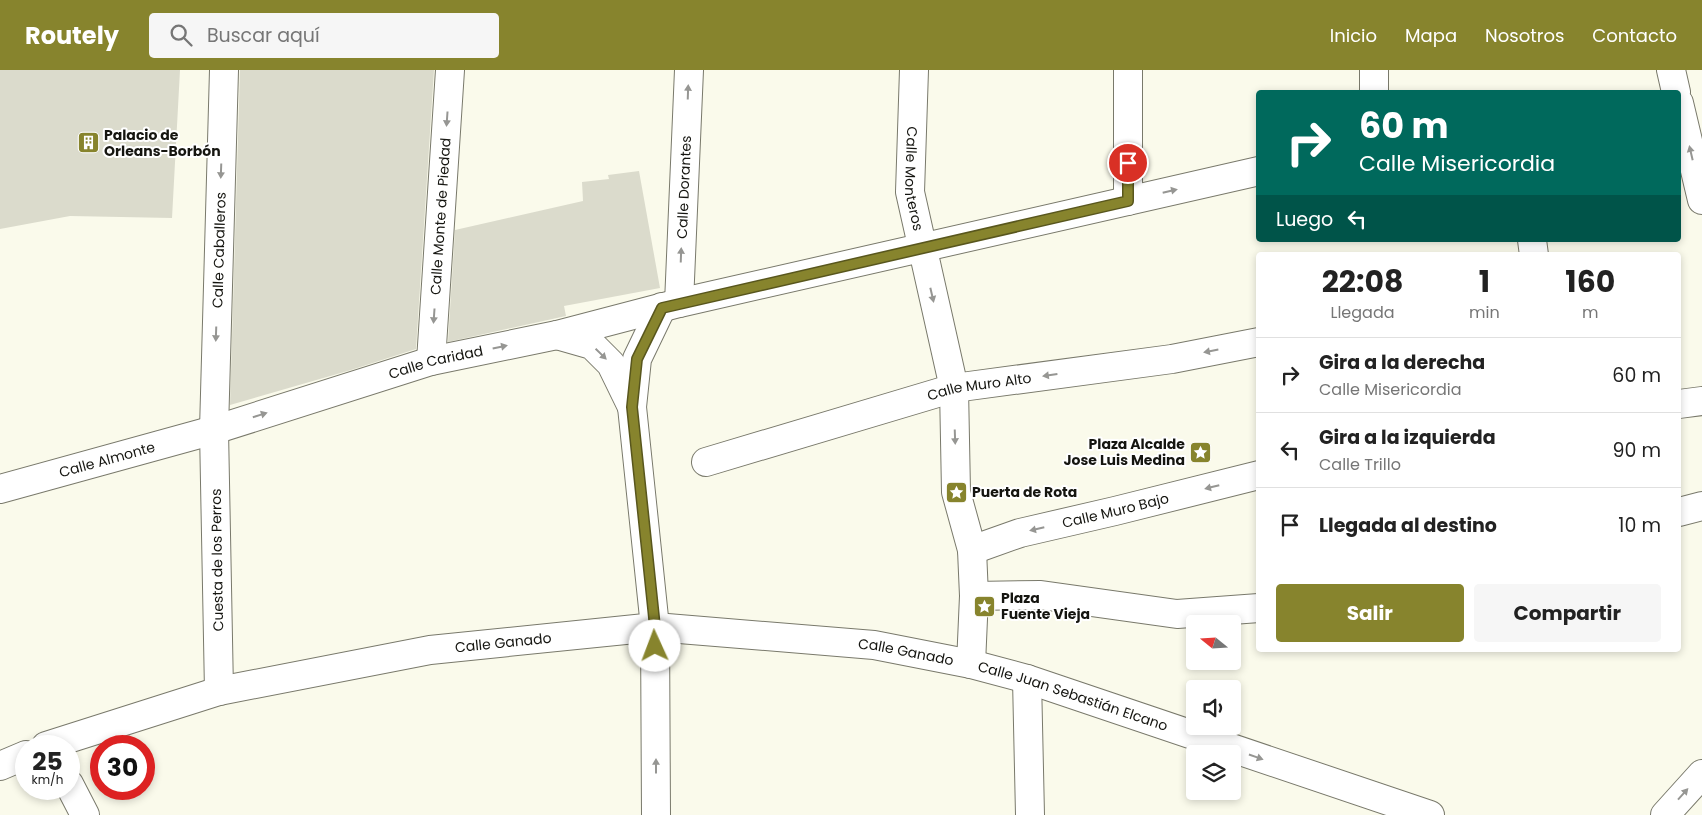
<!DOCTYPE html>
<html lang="es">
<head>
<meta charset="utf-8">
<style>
	body { margin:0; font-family:Poppins,sans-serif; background:#f6f6f6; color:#222; height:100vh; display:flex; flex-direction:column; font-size:19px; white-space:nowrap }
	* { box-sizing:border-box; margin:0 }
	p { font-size:16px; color:#767676 }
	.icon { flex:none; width:28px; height:28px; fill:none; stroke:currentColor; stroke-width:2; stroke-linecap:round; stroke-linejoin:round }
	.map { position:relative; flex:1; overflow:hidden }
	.side { position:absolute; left:1256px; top:182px; width:425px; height:400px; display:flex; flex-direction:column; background:#fff; border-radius:5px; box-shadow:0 2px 8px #0003 }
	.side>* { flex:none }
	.guide { position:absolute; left:1256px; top:20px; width:425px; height:152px; border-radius:5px; box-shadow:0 2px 8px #0003; background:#00695c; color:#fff; overflow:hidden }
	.needle { width:32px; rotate:288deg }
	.controls { position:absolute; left:1186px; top:545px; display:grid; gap:10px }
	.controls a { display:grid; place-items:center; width:55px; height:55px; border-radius:5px; background:#fff; box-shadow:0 2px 8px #0003; font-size:25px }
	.speed { position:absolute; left:15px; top:665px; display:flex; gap:10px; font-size:25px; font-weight:700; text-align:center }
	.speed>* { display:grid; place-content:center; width:65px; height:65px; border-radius:50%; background:#fff; box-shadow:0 2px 8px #0003; line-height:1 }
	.speed small { font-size:12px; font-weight:400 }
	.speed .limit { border:8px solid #d22; background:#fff; color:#111 }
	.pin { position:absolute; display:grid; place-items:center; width:42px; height:42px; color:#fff; margin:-21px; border:2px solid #fff; border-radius:50%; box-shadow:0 1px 5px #0007 }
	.me { position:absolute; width:55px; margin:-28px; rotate:358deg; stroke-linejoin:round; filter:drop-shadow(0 0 4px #0008) }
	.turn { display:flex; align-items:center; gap:18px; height:105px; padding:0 20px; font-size:22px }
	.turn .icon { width:65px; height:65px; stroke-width:2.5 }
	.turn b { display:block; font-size:35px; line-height:42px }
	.then { display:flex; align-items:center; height:48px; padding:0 20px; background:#0003; gap:10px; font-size:19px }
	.eta { display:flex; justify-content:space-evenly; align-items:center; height:85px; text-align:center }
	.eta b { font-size:30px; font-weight:700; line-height:35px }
	.button { display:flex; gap:10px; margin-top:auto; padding:10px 20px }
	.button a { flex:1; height:58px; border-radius:5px; background:#87842d; color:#fff; font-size:20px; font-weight:700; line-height:58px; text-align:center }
	.button a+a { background:#f6f6f6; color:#222 }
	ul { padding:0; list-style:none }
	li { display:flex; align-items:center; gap:15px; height:75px; padding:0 20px; border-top:1px solid #e0e0e0 }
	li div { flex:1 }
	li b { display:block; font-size:19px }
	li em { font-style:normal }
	header { display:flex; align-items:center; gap:30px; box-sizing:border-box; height:70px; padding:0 25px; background:#87842d; color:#fff }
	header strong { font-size:24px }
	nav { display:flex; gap:28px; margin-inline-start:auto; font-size:18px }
	.search { width:350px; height:45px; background:#f6f6f6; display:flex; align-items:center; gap:12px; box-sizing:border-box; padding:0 18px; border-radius:5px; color:#767676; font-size:19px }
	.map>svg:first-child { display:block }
	.building { fill:#dbdbcc }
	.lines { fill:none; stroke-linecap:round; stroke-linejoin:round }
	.minor-casing { stroke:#79796b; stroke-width:30 }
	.minor { stroke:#fff; stroke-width:28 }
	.oneway { fill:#969693 }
	.route-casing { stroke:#58561d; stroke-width:12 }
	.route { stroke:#87842d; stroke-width:9 }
	.labels { text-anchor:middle; stroke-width:4; stroke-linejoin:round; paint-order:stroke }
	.poi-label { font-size:14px; font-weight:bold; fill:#151510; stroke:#fff; text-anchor:start }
	.street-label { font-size:14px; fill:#151510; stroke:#fff }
</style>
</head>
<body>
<header>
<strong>Routely</strong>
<div class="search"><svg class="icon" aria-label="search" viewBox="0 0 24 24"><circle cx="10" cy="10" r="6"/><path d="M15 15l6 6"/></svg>Buscar aquí</div>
<nav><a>Inicio</a><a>Mapa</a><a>Nosotros</a><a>Contacto</a></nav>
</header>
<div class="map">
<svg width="1702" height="745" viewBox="0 0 1702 745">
	<rect width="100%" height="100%" fill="#fafaeb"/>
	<g class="building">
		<polygon points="0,0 180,0 172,148 70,146 0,159"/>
		<polygon points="240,0 434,0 416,279 351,300 230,335"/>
		<polygon points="639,101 660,218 564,236 566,246 448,272 455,160 583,131 582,112 609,109 608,105"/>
	</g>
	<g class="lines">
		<defs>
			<g id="minor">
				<path id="s1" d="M 914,0 L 910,122 L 954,318 L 956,422 L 972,480 L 974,526 L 971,594"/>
				<polyline points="1128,0 1128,131"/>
				<polyline points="1374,0 1374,22"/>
				<polyline points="1671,0 1676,22"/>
				<polyline points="1679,33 1702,130"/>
				<polyline points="1532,170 1534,185"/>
				<path id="s2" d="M 679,233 L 689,0"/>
				<polyline points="557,265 592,275 611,294 632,337"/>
				<path id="s3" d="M 431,291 L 450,0"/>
				<polyline points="1679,334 1702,331"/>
				<path id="s4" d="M 706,392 L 954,318 L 1172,289 L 1259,272"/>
				<path id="s5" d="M 0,419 L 214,360 L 431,291 L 557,265 L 679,233 L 1259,101"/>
				<polyline points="1679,442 1702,436"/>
				<path id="s6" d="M 972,480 L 1020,463 L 1115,441 L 1259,405"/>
				<polyline points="974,526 1041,525 1177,544 1259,538"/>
				<polyline points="1027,609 1030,745"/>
				<path id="s7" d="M 219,621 L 214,360 L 224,0"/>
				<path id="s8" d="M 46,676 L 219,621 L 430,580 L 655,557 L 874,575 L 971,594 L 1027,609 L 1430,745"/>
				<polyline points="0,696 26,685"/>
				<polyline points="69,714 85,745"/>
				<polyline points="656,745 655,557 632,337 637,289 662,237"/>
				<polyline points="1665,745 1702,704"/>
			</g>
		</defs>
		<use href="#minor" class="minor-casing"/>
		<use href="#minor" class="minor"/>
	</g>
	<defs><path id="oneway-solid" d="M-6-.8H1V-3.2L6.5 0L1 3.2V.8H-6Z" transform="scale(1.25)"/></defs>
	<g class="oneway">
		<use href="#oneway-solid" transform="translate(688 22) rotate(-88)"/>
		<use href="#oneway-solid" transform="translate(447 49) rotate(94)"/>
		<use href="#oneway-solid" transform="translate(1691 83) rotate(-103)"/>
		<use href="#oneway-solid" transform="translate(221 101) rotate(92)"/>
		<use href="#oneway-solid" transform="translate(1170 121) rotate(-13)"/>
		<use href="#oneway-solid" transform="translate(681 185) rotate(-88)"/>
		<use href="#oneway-solid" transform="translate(932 225) rotate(77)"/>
		<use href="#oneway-solid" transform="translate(434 246) rotate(94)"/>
		<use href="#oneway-solid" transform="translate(216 264) rotate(92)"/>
		<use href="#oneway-solid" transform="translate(500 277) rotate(-12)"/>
		<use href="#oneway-solid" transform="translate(1211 281) rotate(169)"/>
		<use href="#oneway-solid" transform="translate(601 284) rotate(44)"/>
		<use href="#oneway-solid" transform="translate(1050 305) rotate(172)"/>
		<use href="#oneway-solid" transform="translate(260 345) rotate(-17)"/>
		<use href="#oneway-solid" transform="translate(955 367) rotate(88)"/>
		<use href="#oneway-solid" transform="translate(1212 417) rotate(166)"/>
		<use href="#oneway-solid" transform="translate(1037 459) rotate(167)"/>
		<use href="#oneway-solid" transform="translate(1256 687) rotate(19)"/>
		<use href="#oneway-solid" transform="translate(656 696) rotate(-90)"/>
		<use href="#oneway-solid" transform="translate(1683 724) rotate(-48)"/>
	</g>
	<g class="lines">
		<defs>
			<polyline id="route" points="655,576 655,557 632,337 637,289 662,238 1128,131 1128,93"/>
		</defs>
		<use href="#route" class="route-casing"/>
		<use href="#route" class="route"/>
	</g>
	<defs>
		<symbol id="building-square" viewBox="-11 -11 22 22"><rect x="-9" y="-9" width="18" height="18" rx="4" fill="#87842d" stroke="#fff"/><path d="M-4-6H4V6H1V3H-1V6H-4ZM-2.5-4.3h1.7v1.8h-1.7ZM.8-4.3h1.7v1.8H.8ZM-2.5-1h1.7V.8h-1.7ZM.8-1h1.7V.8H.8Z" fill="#fff"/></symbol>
		<symbol id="sight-square" viewBox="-11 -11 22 22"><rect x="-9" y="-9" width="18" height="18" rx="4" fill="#87842d" stroke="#fff"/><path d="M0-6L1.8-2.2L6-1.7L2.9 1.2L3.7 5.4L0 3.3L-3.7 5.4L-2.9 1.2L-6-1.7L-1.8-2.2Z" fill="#fff"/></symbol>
	</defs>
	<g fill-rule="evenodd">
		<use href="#building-square" x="76" y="60" width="25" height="25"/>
		<use href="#sight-square" x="1188" y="370" width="25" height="25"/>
		<use href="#sight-square" x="944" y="410" width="25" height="25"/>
		<use href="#sight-square" x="972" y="524" width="25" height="25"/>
	</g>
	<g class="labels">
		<g class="poi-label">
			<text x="104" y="70">Palacio de<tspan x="104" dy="16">Orleans-Borbón</tspan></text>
			<text x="1185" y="379" text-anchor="end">Plaza Alcalde<tspan x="1185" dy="16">Jose Luis Medina</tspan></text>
			<text x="972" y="427">Puerta de Rota</text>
			<text x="1001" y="533">Plaza<tspan x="1001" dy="16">Fuente Vieja</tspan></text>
		</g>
		<g class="street-label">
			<text dy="5" stroke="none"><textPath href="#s1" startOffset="109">Calle Monteros</textPath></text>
			<text dy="5" stroke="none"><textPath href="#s2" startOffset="116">Calle Dorantes</textPath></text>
			<text dy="5" stroke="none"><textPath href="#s3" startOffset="145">Calle Monte de Piedad</textPath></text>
			<text dy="5" stroke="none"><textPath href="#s7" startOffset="441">Calle Caballeros</textPath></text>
			<text dy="5" stroke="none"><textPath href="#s5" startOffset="454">Calle Caridad</textPath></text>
			<text dy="5" stroke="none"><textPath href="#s4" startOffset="284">Calle Muro Alto</textPath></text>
			<text dy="5" stroke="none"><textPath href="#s5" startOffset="111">Calle Almonte</textPath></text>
			<text dy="5" stroke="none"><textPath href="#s6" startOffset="149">Calle Muro Bajo</textPath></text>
			<text transform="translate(217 490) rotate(-91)" y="5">Cuesta de los Perros</text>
			<text dy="5" stroke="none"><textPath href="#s8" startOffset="470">Calle Ganado</textPath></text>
			<text dy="5" stroke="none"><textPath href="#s8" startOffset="875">Calle Ganado</textPath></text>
			<text dy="5" stroke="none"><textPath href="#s8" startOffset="1048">Calle Juan Sebastián Elcano</textPath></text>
		</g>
	</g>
</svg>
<div class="controls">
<a><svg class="needle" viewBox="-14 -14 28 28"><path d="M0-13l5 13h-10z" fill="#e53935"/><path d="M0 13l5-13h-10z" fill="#767676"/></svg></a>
<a><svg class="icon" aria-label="sound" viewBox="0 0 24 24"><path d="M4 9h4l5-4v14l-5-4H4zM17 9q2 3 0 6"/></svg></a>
<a><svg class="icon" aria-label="layers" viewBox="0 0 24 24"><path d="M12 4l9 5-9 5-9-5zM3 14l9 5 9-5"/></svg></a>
</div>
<div class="speed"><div>25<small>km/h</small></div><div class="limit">30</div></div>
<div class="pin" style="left:1128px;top:93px;background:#d93025"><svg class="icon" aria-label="arrive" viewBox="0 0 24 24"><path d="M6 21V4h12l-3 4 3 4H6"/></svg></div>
<svg class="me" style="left:655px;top:576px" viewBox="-20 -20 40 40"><circle r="19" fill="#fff"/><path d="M0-13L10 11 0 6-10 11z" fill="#87842d"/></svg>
<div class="guide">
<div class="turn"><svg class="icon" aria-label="right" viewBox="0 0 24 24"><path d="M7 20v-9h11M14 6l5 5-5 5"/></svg><div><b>60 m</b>Calle Misericordia</div></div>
<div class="then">Luego<svg class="icon" aria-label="left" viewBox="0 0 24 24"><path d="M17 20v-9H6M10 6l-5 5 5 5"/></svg></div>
</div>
<section class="side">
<div class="eta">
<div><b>22:08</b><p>Llegada</p></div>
<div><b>1</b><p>min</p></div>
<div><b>160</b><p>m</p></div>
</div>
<ul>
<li><svg class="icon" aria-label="right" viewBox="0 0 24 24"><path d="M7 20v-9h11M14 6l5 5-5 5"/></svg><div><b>Gira a la derecha</b><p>Calle Misericordia</p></div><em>60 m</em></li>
<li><svg class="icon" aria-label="left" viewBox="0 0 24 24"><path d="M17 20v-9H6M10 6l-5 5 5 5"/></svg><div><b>Gira a la izquierda</b><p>Calle Trillo</p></div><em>90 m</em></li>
<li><svg class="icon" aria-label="arrive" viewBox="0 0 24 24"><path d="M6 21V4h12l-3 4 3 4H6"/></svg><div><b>Llegada al destino</b></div><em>10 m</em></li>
</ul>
<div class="button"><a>Salir</a><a>Compartir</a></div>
</section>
</div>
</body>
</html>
